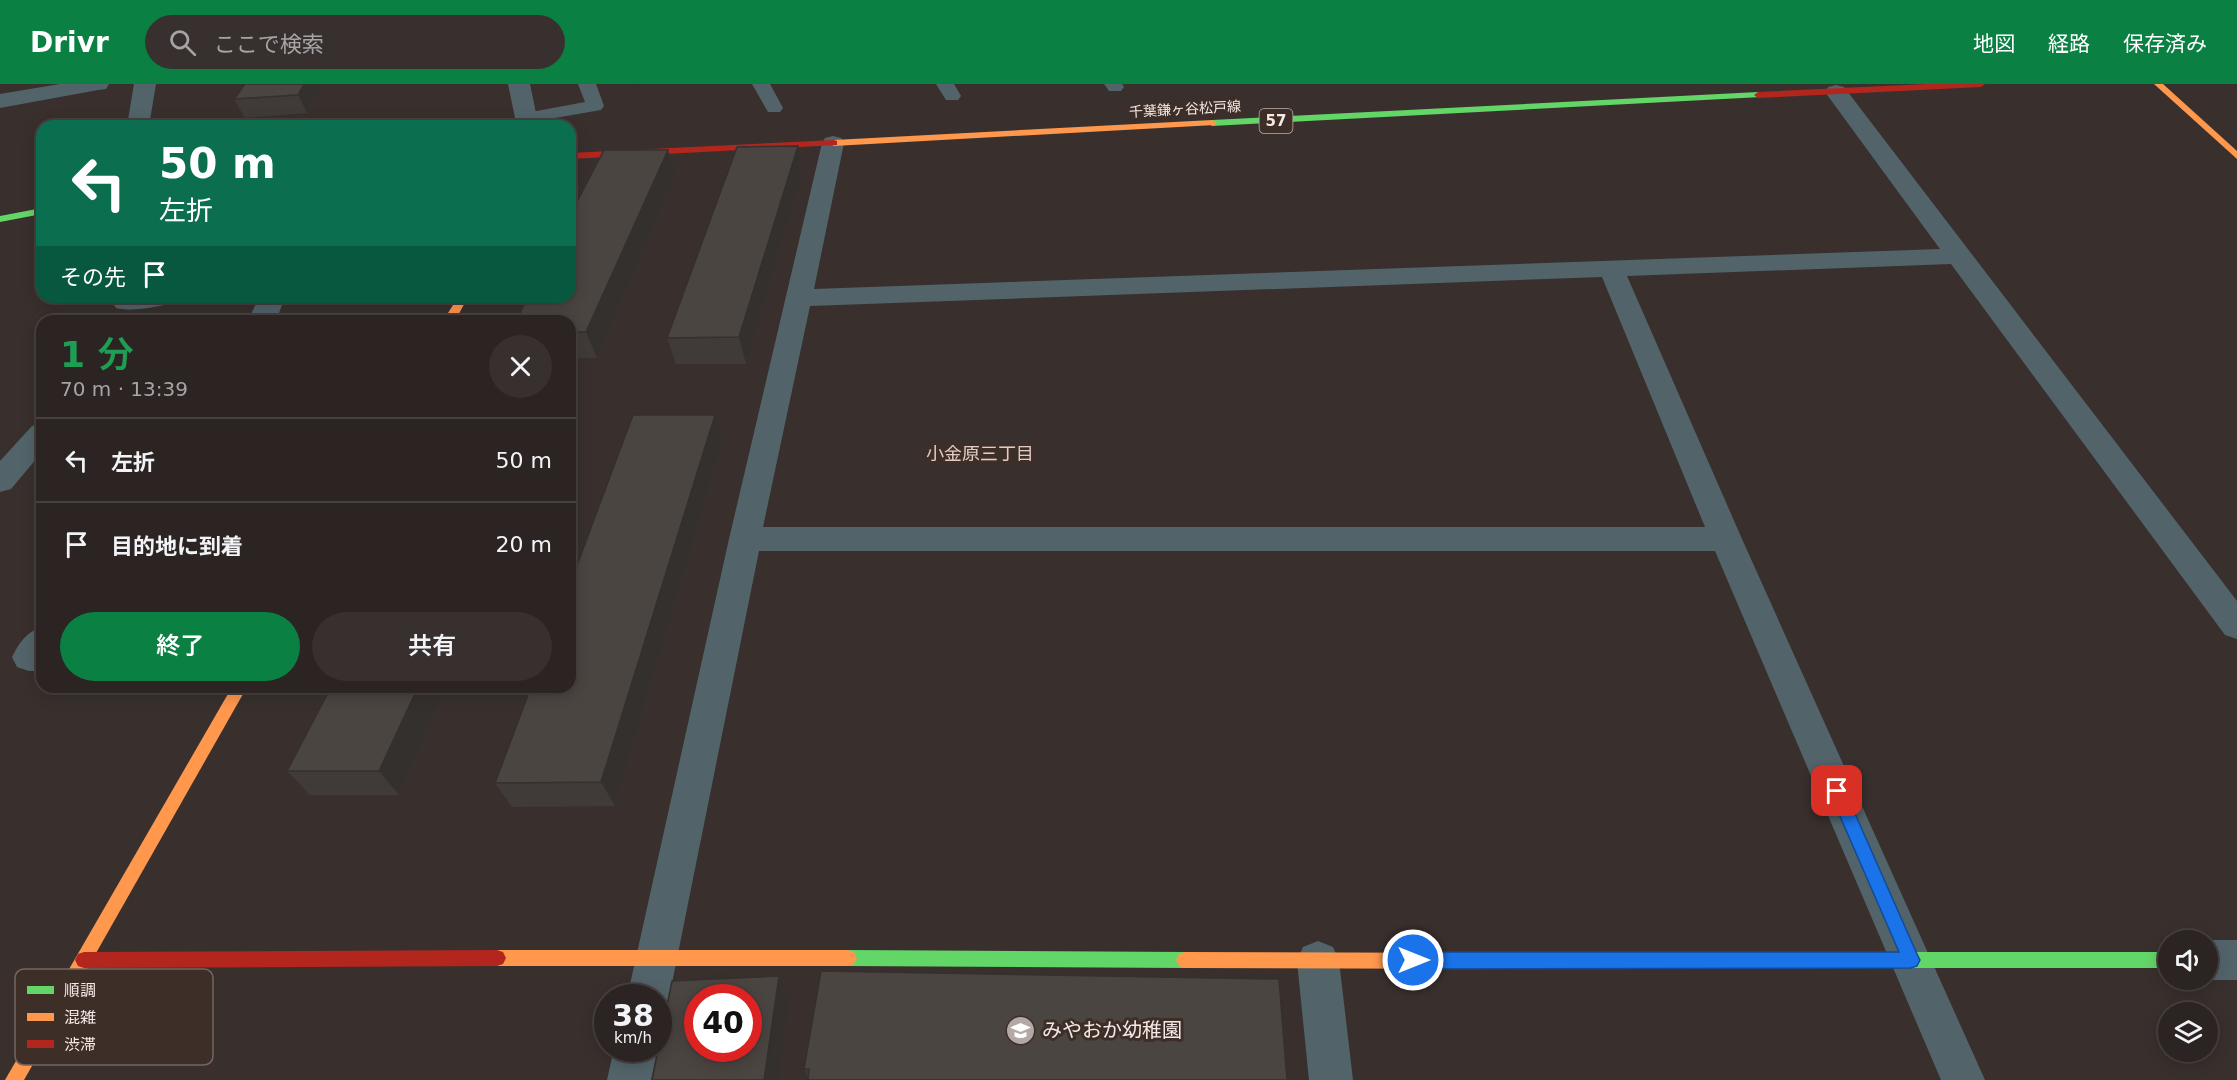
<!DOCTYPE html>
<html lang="ja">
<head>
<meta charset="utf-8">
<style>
	body { margin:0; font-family:"DejaVu Sans","Noto Sans JP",sans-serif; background:#37302f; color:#f1f3f6; height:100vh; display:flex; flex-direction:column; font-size:22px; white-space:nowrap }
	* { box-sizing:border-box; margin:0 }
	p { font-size:20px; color:#a6a4a5 }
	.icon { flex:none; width:33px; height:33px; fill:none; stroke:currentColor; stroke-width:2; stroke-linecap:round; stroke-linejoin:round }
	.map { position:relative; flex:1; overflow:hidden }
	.panel { position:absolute; left:36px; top:231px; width:540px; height:378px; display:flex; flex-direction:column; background:#2b2422; border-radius:18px; box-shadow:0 3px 15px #0003,0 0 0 2px #474140 }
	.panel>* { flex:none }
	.guide { position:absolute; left:36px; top:36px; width:540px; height:183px; border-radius:18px; box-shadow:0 3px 15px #0003,0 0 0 2px #474140; background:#0b6e4f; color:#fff; overflow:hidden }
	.fabs { position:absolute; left:2158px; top:846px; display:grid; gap:12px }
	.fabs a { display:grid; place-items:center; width:60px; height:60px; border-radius:50%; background:#2b2422; box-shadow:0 3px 15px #0003,0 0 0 2px #474140; font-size:30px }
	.speed { position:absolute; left:594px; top:900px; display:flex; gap:12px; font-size:30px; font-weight:700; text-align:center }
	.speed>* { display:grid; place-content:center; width:78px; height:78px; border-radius:50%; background:#2b2422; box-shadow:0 3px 15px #0003,0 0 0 2px #474140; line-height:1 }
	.speed small { font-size:15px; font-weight:400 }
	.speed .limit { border:9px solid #d22; background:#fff; color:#111 }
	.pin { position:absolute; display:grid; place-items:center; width:51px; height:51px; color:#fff; margin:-26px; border-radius:12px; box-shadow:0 3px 9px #0006 }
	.me { position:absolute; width:66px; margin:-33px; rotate:90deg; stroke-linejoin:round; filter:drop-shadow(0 0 4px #0008) }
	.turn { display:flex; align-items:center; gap:21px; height:126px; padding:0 24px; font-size:27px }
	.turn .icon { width:78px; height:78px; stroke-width:2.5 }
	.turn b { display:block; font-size:42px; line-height:51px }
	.then { display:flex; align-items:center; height:57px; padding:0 24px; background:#0003; gap:12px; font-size:22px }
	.round { display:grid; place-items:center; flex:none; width:63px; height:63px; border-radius:32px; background:#37302f }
	.summary { display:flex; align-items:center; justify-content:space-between; height:102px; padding:0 24px }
	h1 { font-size:36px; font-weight:600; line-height:45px; color:#1e9e55 }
	.action { display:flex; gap:12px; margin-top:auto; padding:12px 24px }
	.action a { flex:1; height:69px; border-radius:36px; background:#0b8043; color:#fff; font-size:24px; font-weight:600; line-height:69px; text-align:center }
	.action a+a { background:#37302f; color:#f1f3f6 }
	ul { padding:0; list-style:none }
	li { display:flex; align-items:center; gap:18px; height:84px; padding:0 24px; border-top:2px solid #474140 }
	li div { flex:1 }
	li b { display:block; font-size:22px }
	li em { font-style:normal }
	header { display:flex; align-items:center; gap:36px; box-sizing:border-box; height:84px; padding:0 30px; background:#0b8043; color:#fff }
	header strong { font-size:28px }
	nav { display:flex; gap:33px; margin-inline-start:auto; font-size:21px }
	.search { width:420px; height:54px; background:#37302f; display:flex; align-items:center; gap:15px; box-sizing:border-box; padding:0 21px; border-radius:33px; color:#a6a4a5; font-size:22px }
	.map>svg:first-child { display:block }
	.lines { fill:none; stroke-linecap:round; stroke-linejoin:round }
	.lane { fill:#52646a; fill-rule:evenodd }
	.street { fill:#52646a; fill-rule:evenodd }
	.fast { fill:#63d668; fill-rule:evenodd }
	.slow { fill:#ff974d; fill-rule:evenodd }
	.jam { fill:#b3261e; fill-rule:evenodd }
	.wall { fill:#403b38 }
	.shaded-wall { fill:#34302e }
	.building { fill:#4b4541; stroke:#34302e; stroke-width:1.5; fill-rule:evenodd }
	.route { fill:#1a73e8; stroke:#114b97; stroke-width:1.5 }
	.labels { text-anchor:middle; stroke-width:6; stroke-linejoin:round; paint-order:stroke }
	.far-street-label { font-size:14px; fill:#f4e9e6; stroke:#3e2e28 }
	.shield { fill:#3e2e28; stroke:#bdb1ad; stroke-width:1.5 }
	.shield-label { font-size:15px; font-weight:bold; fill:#f4e9e6 }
	.neighbourhood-label { font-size:18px; fill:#e1cbc4; stroke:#3e2e28 }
	.near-poi-label { font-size:20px; fill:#f4e9e6; stroke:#3e2e28; text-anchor:start }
	.key { fill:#3e2e28; stroke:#756661; stroke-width:1.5 }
	.key-label { font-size:16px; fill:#f4e9e6 }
</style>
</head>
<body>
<header>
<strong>Drivr</strong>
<div class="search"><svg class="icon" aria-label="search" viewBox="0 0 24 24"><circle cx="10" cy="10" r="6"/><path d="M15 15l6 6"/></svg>ここで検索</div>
<nav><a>地図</a><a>経路</a><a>保存済み</a></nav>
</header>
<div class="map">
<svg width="2237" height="996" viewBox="0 0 2237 996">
	<rect width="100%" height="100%" fill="#39302d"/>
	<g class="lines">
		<g class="lane">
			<polygon points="578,0 596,0 604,22 601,26 526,39 520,38 517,34 520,30 526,29 585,18"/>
			<polygon points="752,0 770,0 783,24 780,28 768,28"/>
			<polygon points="936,0 954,0 961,12 958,16 946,16"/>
			<polygon points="1104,0 1122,0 1124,3 1121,7 1109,7"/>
		</g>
		<g class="street">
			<polygon points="60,0 109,0 106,5 98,6 0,24 0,10"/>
			<polygon points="134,0 156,0 149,42 127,42"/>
			<polygon points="508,0 530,0 537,34 536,42 514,42 515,34"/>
			<path d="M 1836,1 L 1844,3 L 2237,517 L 2237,555 L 2225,551 L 1951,180 L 1627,192 L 1742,455 L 1985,996 L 1941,996 L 1715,467 L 759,467 L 669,914 L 663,929 L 658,930 L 658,914 L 627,914 L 729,455 L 822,59 L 825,54 L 833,52 L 841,54 L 844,59 L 814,205 L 1940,165 L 1825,8 L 1828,3 ZM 1602,193 L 1705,443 L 763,443 L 810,222 Z"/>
			<path d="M 115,213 L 177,213 L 173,219 C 156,223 133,228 116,224 L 112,218 Z"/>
			<polygon points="259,213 285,213 276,237 248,237"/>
			<polygon points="42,339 42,368 11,405 0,408 0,377 32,342"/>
			<path d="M 42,543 L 42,587 L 29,587 L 17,583 L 12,573 C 19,559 26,548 42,543 Z"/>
			<rect x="2207" y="856" width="30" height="40"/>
			<polygon points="1318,857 1333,863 1339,877 1353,996 1309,996 1297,877 1303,863"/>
			<polygon points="614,964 658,964 651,996 607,996"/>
		</g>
		<g class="fast">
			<polygon points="1758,8 1762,11 1761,13 1212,42 1207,39 1212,36"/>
			<polygon points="42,124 42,130 0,138 0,132"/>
			<polygon points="848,866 1185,868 1191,870 1194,876 1191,882 1185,884 848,882 842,880 839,874 842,868"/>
			<polygon points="1786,868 2169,868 2169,884 1786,884 1780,882 1777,876 1780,870"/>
		</g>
		<g class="slow">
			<polygon points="2154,0 2163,0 2237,67 2237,75"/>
			<polygon points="1212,36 1217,39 1215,41 834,62 829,59 834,56"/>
			<polygon points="458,213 468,213 455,237 443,237"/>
			<polygon points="232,603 247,603 24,996 5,996"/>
			<polygon points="497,866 848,866 854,868 857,874 854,880 848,882 497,882 491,880 488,874 491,868"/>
			<polygon points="1185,868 1497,869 1503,871 1506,877 1503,883 1497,885 1185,884 1179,882 1176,876 1179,870"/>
		</g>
		<g class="jam">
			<polygon points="1927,0 1985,0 1981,3 1758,14 1754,11 1758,8"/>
			<polygon points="834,56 837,57 837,61 570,75 570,69"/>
			<polygon points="497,866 503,868 506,874 503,880 497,882 84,884 78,882 75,876 78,870 84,868"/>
			<polygon points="1786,868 1792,870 1795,876 1792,882 1786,884 1497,885 1491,883 1488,877 1491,871 1497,869"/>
		</g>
	</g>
	<g class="wall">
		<polygon points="245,0 324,0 307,29 245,34 234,15"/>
		<polygon points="798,62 803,88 746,280 676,280 667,254"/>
		<polygon points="676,91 597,274 570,274 570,237"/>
		<polygon points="723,357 615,722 512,723 495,699"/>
		<polygon points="331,603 447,603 399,711 310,711 287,687"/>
		<polygon points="804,985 1287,996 808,993"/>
	</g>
	<g class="shaded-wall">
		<polygon points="304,0 324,0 307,29 298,11"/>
		<polygon points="631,0 661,0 633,5"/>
		<polygon points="798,62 803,88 746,280 739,253"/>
		<polygon points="668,66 676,91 597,274 586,248"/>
		<polygon points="715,331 723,357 615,722 601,698"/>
		<polygon points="418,603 447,603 399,711 379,687"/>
		<polygon points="779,892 790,913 778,996 764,996"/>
	</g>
	<g class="building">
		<polygon points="245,0 304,0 298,11 234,15"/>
		<polygon points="798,62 739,253 667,254 737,63"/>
		<polygon points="604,66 668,66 586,248 570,248 570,237 516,237 528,213 570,213 570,131"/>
		<polygon points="633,331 715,331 601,698 495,699 531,603 570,603 570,500"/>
		<polygon points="331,603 418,603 379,687 287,687"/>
		<polygon points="821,887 1279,895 1287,996 808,996 809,985 804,985"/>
		<path d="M 779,892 L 764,996 L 652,996 L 672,897 ZM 698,914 L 748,914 L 748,964 L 698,964 Z"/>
	</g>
	<polygon class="route" points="1837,701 1843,703 1845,707 1917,870 1920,876 1917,882 1911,884 1413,885 1407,882 1405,876 1407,871 1413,868 1899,868 1829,707 1832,703"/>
	<defs>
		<symbol id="school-disc" viewBox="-11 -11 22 22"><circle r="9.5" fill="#b3a8a5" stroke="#3e2e28"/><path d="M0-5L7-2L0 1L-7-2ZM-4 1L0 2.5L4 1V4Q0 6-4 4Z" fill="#fff"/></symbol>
	</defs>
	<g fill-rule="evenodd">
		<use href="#school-disc" x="1004" y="930" width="33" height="33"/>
	</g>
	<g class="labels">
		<g class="far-street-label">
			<text transform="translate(1185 25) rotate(-3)" y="5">千葉鎌ヶ谷松戸線</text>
		</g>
		<rect class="shield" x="1259.5" y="25" width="33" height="24" rx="4.5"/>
		<g class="shield-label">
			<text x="1276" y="42">57</text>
		</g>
		<g class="neighbourhood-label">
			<text x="980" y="376">小金原三丁目</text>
		</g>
		<g class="near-poi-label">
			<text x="1042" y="953">みやおか幼稚園</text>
		</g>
	</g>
	<rect x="15" y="885" width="198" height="96" rx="9" class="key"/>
	<rect x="27" y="902" width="27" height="8" fill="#63d668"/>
	<rect x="27" y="929" width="27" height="8" fill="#ff974d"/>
	<rect x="27" y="956" width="27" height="8" fill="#b3261e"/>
	<g class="key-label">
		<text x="64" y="912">順調</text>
		<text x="64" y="939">混雑</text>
		<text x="64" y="966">渋滞</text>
	</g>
</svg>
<div class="fabs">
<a><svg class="icon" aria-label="sound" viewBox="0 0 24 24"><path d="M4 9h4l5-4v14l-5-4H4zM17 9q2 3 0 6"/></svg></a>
<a><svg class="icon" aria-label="layers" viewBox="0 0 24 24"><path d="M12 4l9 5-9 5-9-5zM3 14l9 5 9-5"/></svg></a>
</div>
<div class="speed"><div>38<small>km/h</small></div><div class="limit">40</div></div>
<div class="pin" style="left:1837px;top:707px;background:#d93025"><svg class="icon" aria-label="arrive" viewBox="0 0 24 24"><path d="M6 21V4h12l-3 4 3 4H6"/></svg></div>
<svg class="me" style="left:1413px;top:876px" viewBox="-20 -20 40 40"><circle r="17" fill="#1a73e8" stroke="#fff" stroke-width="3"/><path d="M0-11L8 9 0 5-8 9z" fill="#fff"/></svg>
<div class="guide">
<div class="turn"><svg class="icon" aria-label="left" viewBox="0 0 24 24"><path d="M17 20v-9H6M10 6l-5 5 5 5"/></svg><div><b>50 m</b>左折</div></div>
<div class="then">その先<svg class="icon" aria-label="arrive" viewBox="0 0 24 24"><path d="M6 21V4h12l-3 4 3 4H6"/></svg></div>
</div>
<section class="panel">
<div class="summary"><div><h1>1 分</h1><p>70 m · 13:39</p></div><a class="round"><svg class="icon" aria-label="close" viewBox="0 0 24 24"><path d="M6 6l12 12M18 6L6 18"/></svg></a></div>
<ul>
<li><svg class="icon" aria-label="left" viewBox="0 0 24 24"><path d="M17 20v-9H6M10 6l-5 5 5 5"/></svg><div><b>左折</b></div><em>50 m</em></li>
<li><svg class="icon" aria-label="arrive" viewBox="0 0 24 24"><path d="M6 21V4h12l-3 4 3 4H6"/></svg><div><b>目的地に到着</b></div><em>20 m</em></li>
</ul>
<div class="action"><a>終了</a><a>共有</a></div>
</section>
</div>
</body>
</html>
